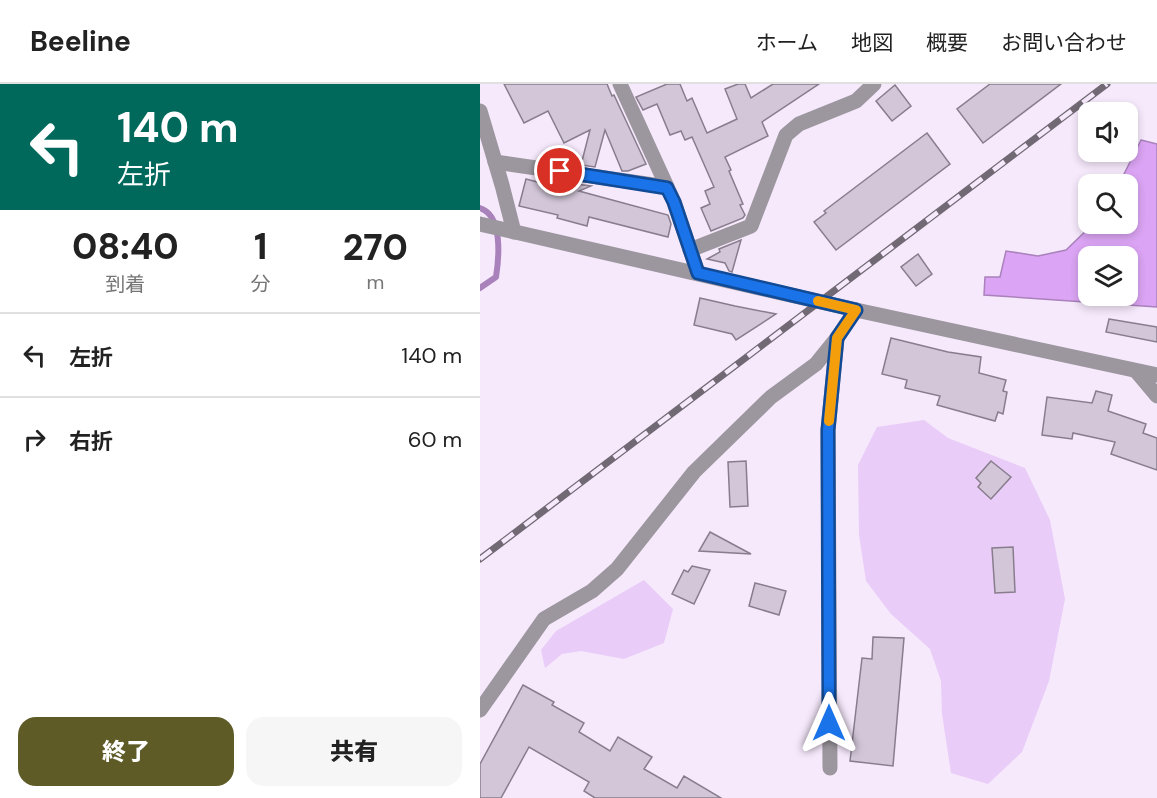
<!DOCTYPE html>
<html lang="ja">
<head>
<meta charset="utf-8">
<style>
	body { margin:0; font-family:"DM Sans","Noto Sans JP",sans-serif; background:#f6f6f6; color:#222; height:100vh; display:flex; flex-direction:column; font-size:22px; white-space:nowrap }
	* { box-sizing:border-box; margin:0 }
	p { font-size:20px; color:#767676 }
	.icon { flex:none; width:33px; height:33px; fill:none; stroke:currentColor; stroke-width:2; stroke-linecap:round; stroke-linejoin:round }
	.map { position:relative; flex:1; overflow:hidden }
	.drawer { display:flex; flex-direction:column; background:#fff; width:480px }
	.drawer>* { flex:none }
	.banner { background:#00695c; color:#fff; overflow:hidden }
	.buttons { position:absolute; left:598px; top:18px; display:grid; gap:12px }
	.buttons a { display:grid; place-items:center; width:60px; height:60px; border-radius:12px; background:#fff; box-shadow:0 3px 9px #0003; font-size:30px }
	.pin { position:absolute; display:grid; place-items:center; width:51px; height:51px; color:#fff; margin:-26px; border:3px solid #fff; border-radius:50%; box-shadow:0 2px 6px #0007 }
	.me { position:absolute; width:66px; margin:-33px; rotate:0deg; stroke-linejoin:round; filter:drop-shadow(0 0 4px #0008) }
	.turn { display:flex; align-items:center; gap:21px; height:126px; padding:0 18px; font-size:27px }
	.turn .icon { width:78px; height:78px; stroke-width:2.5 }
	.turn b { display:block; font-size:42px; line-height:51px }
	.eta { display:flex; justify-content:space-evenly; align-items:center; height:102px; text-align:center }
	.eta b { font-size:36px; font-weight:800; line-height:42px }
	.button { display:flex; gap:12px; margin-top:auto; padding:12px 18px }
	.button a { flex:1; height:69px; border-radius:18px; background:#5e5b27; color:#fff; font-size:24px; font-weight:800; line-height:69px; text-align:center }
	.button a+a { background:#f6f6f6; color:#222 }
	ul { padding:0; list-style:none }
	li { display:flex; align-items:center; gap:18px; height:84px; padding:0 18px; border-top:2px solid #e0e0e0 }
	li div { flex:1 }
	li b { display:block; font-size:22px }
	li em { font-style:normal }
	header { display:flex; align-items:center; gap:36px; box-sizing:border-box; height:84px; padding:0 30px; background:#fff; border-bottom:2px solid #e0e0e0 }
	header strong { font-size:28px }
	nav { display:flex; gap:33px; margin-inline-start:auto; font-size:21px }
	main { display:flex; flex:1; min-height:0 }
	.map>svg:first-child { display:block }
	.green { fill:#e9ccf7 }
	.water { fill:#dba4f4; stroke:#a981bb; stroke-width:1.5; fill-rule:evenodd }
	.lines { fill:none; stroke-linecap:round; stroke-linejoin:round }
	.stream { stroke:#a981bb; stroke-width:6 }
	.building { fill:#d2c6d8; stroke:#887d8d; stroke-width:1.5 }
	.minor { stroke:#9c979f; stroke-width:15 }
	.rail-casing { stroke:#716974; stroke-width:7 }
	.rail { stroke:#f6e9fc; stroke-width:4.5; stroke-dasharray:14; stroke-linecap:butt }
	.route-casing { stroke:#114b97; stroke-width:15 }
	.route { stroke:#1a73e8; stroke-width:10 }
	.slow { stroke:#f59e0b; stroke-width:10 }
</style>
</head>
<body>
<header>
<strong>Beeline</strong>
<nav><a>ホーム</a><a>地図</a><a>概要</a><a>お問い合わせ</a></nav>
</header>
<main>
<section class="drawer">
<div class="banner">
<div class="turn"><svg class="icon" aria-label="left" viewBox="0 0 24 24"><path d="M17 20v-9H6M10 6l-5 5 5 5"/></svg><div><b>140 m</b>左折</div></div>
</div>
<div class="eta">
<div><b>08:40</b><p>到着</p></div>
<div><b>1</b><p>分</p></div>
<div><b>270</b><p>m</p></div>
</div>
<ul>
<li><svg class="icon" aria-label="left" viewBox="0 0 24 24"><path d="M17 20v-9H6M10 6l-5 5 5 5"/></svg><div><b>左折</b></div><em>140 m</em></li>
<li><svg class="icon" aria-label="right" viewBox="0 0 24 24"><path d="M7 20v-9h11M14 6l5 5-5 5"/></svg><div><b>右折</b></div><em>60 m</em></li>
</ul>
<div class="button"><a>終了</a><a>共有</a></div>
</section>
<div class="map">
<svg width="677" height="714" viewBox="0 0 677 714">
	<rect width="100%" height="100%" fill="#f6e9fc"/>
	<g class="green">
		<polygon points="444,336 468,354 545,384 570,436 585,515 569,597 542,668 508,700 471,689 462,630 461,597 450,565 411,530 386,497 379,451 378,381 397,343"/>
		<polygon points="164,496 193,525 184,559 144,575 101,567 82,570 65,584 61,566 76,547"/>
	</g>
	<path class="water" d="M 661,56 L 677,60 L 677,223 L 504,211 L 505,193 L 520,193 L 526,167 L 558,172 L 586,166 L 613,140 L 648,140 L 648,100 L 639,100 ZM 609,172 L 648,172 L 648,212 L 609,212 Z"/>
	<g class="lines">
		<path class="stream" d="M 0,124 C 23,131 19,174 16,193 L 0,204"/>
	</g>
	<g class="building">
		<polygon points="24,0 127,0 132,12 134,11 166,80 148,87 142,87 125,46 115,83 101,81 110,46 84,59 68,27 44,39"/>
		<polygon points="187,0 200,0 207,17 212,14 227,49 257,35 245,5 258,0 265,0 271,14 293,0 339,0 282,38 288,52 245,73 251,86 249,87 263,120 260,121 265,131 263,134 231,147 221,124 230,120 225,107 234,103 212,53 205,56 201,47 190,51 177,20 163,26 156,13"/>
		<polygon points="510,0 581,0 503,59 477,25"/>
		<polygon points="415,1 431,22 412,37 396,17"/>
		<polygon points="447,49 470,80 356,166 334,138 346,129 344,127"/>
		<polygon points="46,95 92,107 94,106 96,100 111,102 99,107 188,131 191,140 188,153 109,133 107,142 77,134 78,131 39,122"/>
		<polygon points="261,156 252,188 249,187 245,179 227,175 240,168 239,165"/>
		<polygon points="438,170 452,190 436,202 421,183"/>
		<polygon points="220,214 255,222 296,230 256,256 252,250 214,241"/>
		<polygon points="629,235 677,243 677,258 626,248"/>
		<polygon points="411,254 468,268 501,273 499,289 526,296 523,307 527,308 523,330 518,328 515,337 457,321 460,312 425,304 427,296 402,290"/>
		<polygon points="616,307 632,311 628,327 666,340 663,349 677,354 677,386 631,370 635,358 593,349 592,355 562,351 567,313 612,319"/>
		<polygon points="266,377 268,422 250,423 248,378"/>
		<polygon points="511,377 531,393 511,415 498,403 501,399 496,394"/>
		<polygon points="230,448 271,470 219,467"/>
		<polygon points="533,463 535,508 515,509 512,464"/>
		<polygon points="212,482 230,486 214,520 192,510 204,486 208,488"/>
		<polygon points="275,499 306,507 299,531 269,522"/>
		<polygon points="393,553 424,554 413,682 370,677 382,574 392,575"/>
		<polygon points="43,601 74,618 72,621 104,639 99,648 130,667 138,653 172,673 164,685 197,704 204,692 241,714 115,714 104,707 109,698 49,663 21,714 0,714 0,680"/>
	</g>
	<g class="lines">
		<g class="minor">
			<polyline points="140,0 194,118 218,189"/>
			<polyline points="0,27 22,101 34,148"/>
			<polyline points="15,78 187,103"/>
			<polyline points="0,140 376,226 677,291"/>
			<polyline points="210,166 271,142 306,51 319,40 376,17 394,0"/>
			<polyline points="656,287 677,312"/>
			<polyline points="0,626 64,535 112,507 137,485 214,388 291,313 336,280 357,254 376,226"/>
			<polyline points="350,684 348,346 357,254"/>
		</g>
		<defs>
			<polyline id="rail" points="0,475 627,0"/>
		</defs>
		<use href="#rail" class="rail-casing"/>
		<use href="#rail" class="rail"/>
	</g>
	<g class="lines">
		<defs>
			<polyline id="route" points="80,87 187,104 194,118 218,189 376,226 357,254 348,346 349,639"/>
		</defs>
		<use href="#route" class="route-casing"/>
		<use href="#route" class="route"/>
		<polyline class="slow" points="338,217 376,226 357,254 349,337"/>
	</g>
</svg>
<div class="buttons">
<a><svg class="icon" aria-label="sound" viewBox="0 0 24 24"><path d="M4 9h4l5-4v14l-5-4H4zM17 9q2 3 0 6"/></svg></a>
<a><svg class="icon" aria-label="search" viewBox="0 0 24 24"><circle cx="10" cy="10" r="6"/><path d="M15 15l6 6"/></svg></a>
<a><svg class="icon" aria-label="layers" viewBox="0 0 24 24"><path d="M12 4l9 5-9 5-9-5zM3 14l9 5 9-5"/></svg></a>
</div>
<div class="pin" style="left:80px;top:87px;background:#d93025"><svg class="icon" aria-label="arrive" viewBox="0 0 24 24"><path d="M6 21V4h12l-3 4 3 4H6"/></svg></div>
<svg class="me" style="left:349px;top:639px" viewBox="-20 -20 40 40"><path d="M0-17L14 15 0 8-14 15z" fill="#1a73e8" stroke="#fff" stroke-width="4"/></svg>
</div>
</main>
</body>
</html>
